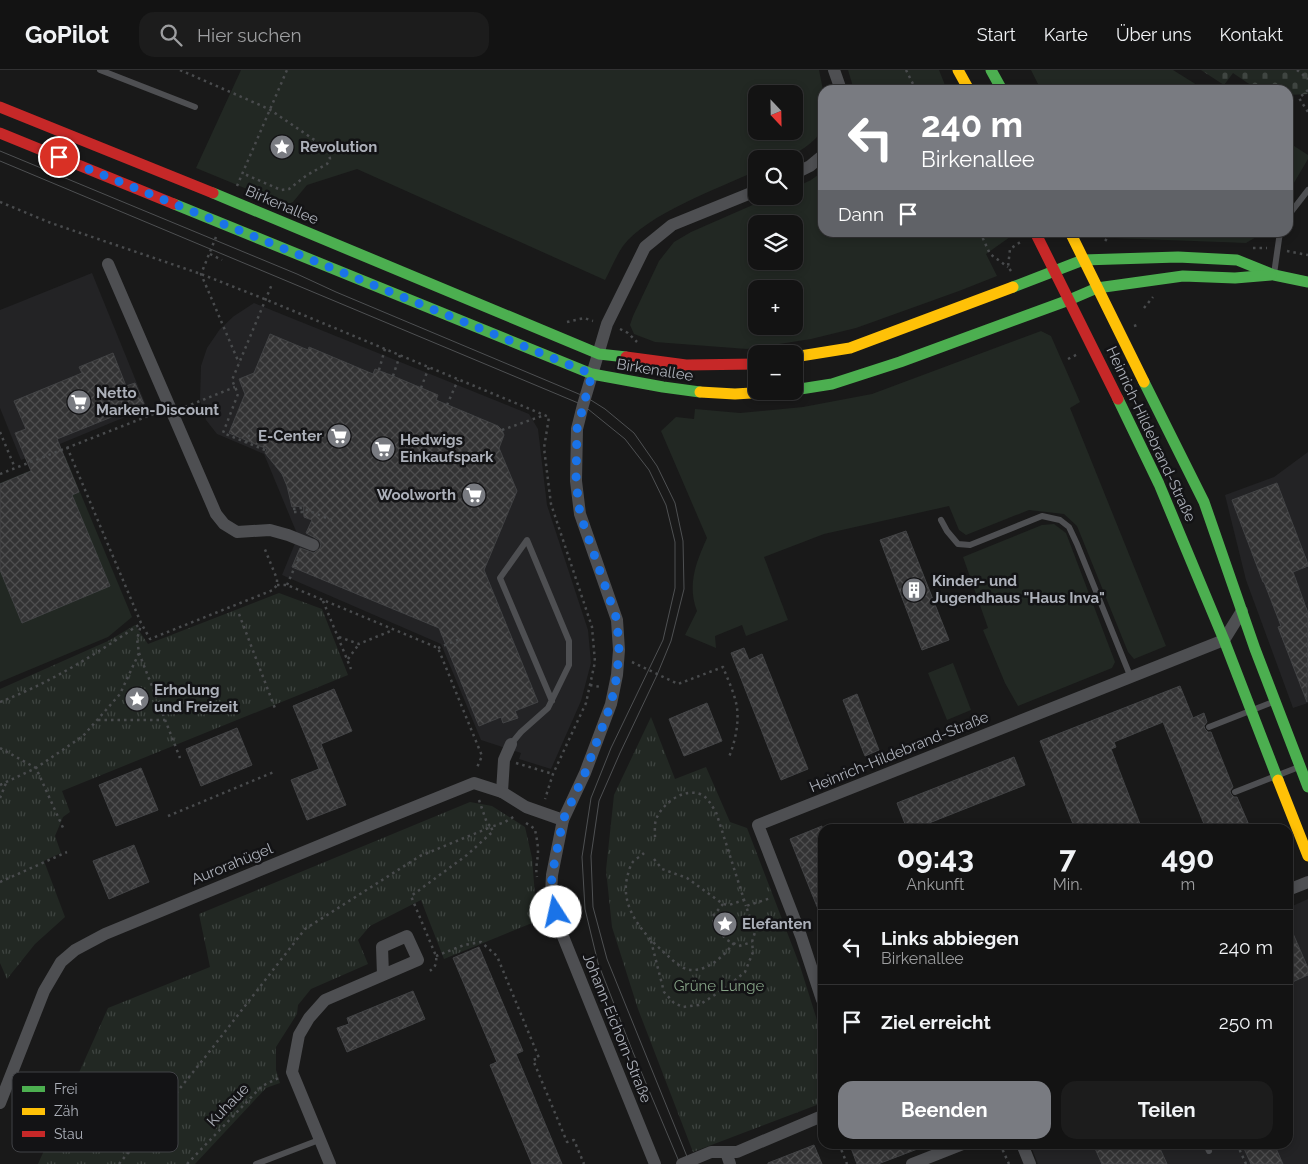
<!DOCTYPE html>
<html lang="de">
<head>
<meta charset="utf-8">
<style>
	body { margin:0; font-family:Raleway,sans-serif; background:#1c1c1c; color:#f1f3f6; height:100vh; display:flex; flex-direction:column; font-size:19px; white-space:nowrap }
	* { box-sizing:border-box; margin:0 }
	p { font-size:16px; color:#9d9ea0 }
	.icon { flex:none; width:28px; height:28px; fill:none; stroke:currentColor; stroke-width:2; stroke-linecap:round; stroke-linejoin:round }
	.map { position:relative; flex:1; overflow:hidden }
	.side { position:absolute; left:818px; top:754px; width:475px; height:325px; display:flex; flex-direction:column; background:#131313; border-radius:15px; box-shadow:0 2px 8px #0003,0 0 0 1px #323233 }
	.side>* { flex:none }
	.top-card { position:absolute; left:818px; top:15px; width:475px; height:152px; border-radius:15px; box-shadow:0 2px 8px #0003,0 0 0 1px #323233; background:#797b81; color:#fff; overflow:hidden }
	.needle { width:32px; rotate:158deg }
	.buttons { position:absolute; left:748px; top:15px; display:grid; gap:10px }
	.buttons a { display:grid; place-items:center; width:55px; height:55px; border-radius:10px; background:#131313; box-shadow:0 2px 8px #0003,0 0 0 1px #323233; font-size:25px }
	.pin { position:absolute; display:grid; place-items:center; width:42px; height:42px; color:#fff; margin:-21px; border:2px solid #fff; border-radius:50%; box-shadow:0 1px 5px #0007 }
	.me { position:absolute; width:55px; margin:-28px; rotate:350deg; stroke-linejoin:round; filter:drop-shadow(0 0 4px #0008) }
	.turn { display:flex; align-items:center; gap:18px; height:105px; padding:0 20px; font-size:22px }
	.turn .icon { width:65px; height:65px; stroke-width:2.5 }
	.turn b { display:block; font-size:35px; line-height:42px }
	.then { display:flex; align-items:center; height:48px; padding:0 20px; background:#0003; gap:10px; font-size:19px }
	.eta { display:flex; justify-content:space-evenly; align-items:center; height:85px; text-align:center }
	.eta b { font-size:30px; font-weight:700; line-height:35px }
	.action { display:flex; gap:10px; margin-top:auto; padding:10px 20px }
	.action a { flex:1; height:58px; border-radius:15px; background:#797b81; color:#fff; font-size:20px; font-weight:700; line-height:58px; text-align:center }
	.action a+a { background:#1c1c1c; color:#f1f3f6 }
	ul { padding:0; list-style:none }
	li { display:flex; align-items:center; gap:15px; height:75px; padding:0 20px; border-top:1px solid #323233 }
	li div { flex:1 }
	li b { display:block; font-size:19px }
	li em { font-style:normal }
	header { display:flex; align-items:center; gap:30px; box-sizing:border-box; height:70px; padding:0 25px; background:#131313; border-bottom:1px solid #323233 }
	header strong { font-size:24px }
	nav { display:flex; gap:28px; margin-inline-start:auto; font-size:18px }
	.search { width:350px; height:45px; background:#1c1c1c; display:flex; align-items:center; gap:12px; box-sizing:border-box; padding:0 18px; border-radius:15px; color:#9d9ea0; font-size:19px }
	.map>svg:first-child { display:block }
	.built { fill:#232325 }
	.green { fill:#222823; fill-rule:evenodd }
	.cemetery { fill:url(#cemetery-stones) }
	.park { fill:url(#park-tufts) }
	.building { fill:url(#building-cross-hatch); stroke:#424345 }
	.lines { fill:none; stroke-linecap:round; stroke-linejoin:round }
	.path { stroke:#494b4d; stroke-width:2.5; stroke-dasharray:2.5 4; stroke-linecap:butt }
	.lane { stroke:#4e4f52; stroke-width:6 }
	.street { stroke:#4e4f52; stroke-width:12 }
	.fast { stroke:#4caf50; stroke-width:11 }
	.slow { stroke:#ffc107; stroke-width:11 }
	.jam { stroke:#c62828; stroke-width:11 }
	.tram { stroke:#4e5052; stroke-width:1 }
	.route { stroke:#1a73e8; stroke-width:9; stroke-dasharray:0 16.2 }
	.labels { text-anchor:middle; stroke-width:5; stroke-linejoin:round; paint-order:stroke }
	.poi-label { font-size:15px; font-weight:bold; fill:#acb0b9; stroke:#131315; text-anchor:start }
	.street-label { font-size:15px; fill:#acb0b9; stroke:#131315 }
	.park-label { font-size:15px; fill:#85a286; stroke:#131315 }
	.key { fill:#131315; stroke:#414246; stroke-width:1 }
	.key-label { font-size:14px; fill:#acb0b9 }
</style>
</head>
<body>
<header>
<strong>GoPilot</strong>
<div class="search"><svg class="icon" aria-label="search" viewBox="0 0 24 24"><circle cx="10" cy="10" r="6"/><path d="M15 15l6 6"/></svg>Hier suchen</div>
<nav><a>Start</a><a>Karte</a><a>Über uns</a><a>Kontakt</a></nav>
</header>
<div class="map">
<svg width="1308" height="1094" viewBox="0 0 1308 1094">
	<defs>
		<pattern id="cemetery-stones" width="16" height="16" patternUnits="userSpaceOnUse" patternTransform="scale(1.25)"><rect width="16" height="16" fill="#222823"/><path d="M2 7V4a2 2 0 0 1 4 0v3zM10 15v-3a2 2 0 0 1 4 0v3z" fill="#3f4541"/></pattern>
		<pattern id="park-tufts" width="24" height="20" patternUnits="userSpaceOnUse" patternTransform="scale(1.25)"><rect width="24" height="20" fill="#222823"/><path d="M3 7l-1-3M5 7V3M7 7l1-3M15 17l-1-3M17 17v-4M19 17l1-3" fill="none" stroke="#3f4541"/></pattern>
		<pattern id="building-cross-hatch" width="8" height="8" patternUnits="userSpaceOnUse" patternTransform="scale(1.25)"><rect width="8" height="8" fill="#333334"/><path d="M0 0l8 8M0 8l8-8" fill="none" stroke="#4e4e4f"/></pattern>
	</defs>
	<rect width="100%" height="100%" fill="#191919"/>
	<g class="built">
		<polygon points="92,203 147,338 21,390 0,338 0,240"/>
		<polygon points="254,233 529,344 538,359 547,435 588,560 591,593 581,631 551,699 519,689 521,683 481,670 441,574 282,505 298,466 264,384 217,364 206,350 200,330 201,296 207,278 220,259 234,246"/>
		<polygon points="1308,382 1308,633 1293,638 1246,510 1225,425 1274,407"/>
		<polygon points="1308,829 1308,1094 1038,1094 1032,1079 1044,1074 1288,1074 1288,838"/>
	</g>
	<g class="green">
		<path d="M 241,0 L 819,0 L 823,20 L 822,59 C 818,71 793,87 781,89 C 773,90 764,89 756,89 L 756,101 C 719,118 647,144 623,176 C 616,186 611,199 605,210 L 357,99 L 307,115 L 293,132 L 286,135 L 196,98 ZM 756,24 L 794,24 L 794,61 L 756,61 Z"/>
		<polygon points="848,0 939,0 947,20 854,20"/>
		<polygon points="1031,0 1173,0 1205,20 1041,20"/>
		<polygon points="1288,72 1308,85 1308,89 1288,123"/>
		<path d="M 822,102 L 822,162 L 1009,163 L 1010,167 L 986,184 L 997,206 L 959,221 L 856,258 L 811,269 L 747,279 L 655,272 L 634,264 L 630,255 L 633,246 L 659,191 L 674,172 L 691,162 L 773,126 L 794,126 L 794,118 L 811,110 ZM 756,154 L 794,154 L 794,191 L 756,191 ZM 756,219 L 794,219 L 794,256 L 756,256 Z"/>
		<polygon points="1111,163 1263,163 1246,173 1114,168"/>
		<path d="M 1041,261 L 1051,266 L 1080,332 L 1070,338 L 1166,576 L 1134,589 L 1128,582 L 1077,456 L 1064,444 L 1029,440 L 966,465 L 959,460 L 949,436 L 824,464 L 764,487 L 788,550 L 746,566 L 742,555 L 715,566 L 716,578 L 685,565 L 697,541 C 687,515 696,492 707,468 L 661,361 L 676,347 L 694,349 L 695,339 L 740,343 L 803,337 L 872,324 Z"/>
		<polygon points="65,386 132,547 108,567 0,612 0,413"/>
		<polygon points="1054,454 1066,463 1115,592 1112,598 1018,636 1005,613 983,560 988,558 963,487 1042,455"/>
		<polygon points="953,593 971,640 947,650 928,603"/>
	</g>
	<polygon class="cemetery" points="1201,0 1308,0 1308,24 1288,25 1288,20 1258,20 1233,3 1224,15"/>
	<g class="park">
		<polygon points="279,523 322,539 348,605 62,721 70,742 63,747 55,766 61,783 44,791 65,847 35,874 7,909 0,893 0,619 108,571 135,555 148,574"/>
		<polygon points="651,647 675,709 706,697 730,752 747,758 800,896 822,966 822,1033 693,1082 638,939 612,857 606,800 614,725"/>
		<polygon points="470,732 492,736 525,757 532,788 537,851 444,889 421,830 370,856 358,870 368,894 311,919 298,935 297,944 276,977 276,1000 280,1013 266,1018 195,1094 38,1094 108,938 210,897 199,844"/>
	</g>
	<g class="building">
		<polygon points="270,264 308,280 309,277 373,304 375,299 393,306 438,325 436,330 498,356 502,360 504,365 499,378 517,421 484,500 538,632 515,641 518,648 503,653 501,647 479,656 439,558 292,497 300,478 314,483 320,478 321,474 319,470 306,463 312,450 304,447 303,436 292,437 287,416 282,404 265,383 267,379 229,363 245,324 239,309 254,303"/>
		<polygon points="113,283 126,316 135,313 144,334 57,369 79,422 72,425 110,516 22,553 0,500 0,414 31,401 15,363 26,359 14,331 82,303 79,297"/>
		<polygon points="1277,413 1308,494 1308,496 1293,502 1308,543 1307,632 1278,557 1281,556 1264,512 1263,512 1232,430"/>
		<polygon points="906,461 949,570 922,580 880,470"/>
		<polygon points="744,578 749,590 762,584 808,699 781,710 731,583"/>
		<polygon points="1180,616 1193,648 1204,643 1207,652 1204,656 1205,659 1208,662 1211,662 1233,717 1230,721 1231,724 1234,727 1237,727 1249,755 1240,759 1206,759 1163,652 1114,672 1116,677 1111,679 1142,759 1075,759 1040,671"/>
		<polygon points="334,619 352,661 321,674 346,735 307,750 291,710 319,699 293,636"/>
		<polygon points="857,624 879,680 865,686 843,630"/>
		<polygon points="707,633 722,671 684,686 669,649"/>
		<polygon points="237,658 252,695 201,716 186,679"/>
		<polygon points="1014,687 1025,715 914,759 907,759 897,733"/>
		<polygon points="141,698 158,740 116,756 99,715"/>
		<polygon points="822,756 822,849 790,769"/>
		<polygon points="134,775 149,812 109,829 93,791"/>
		<polygon points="1288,852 1308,898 1308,905 1288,914"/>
		<polygon points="479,877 523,981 516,984 562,1094 532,1094 490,995 497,992 453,888"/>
		<polygon points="413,921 425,949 347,982 337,958 349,954 347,948"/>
		<polygon points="861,1074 928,1074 928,1075 878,1094 857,1094 851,1078"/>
		<polygon points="1093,1074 1158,1074 1167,1094 1102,1094"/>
		<polygon points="1242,1074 1274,1074 1283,1094 1251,1094"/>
		<polygon points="814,1075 822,1094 768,1094 768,1093"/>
	</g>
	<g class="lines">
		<g class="path">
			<polyline points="180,0 269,39 316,71 329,83 330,89 327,94 307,105 289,119 281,120 242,103"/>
			<polyline points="906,0 916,20"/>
			<polyline points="1297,0 1308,9"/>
			<polyline points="1308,20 1299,28 1308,42"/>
			<polyline points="237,116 287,0"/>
			<polyline points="0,132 51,153 201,204 267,230 549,347 544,378 551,434 592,557 595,592 586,633 553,704 545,729"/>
			<polyline points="980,162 990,184 1008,197"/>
			<polyline points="1094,162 1109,172"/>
			<polyline points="216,167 201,204 239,293"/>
			<polyline points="1253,178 1267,178"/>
			<polyline points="1287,181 1308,185"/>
			<polyline points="210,184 222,190"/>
			<polyline points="1011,201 1008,197 1010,179 1022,171"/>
			<polyline points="1144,238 1153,227"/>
			<polyline points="567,252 584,248 593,251"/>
			<polyline points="1134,256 1140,254"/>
			<polyline points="620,259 628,263 637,272"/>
			<polyline points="766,281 780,278"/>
			<polyline points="1068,289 1078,284"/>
			<polyline points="379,300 385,279"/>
			<polyline points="393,306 400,285"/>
			<polyline points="421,318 429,297"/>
			<polyline points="447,335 458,310"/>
			<polyline points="185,337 235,317"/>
			<polyline points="502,360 542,346"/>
			<polyline points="0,362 15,398"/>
			<polyline points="246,373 251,360"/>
			<polyline points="67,377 141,553 150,569 273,520 277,515 277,509 264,477"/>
			<polyline points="265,380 223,363 238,324 232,310 272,214"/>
			<polyline points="0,404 156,343"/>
			<polyline points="303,442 293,442 293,439 302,438 334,451"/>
			<polyline points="277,515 287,515 438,578 482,686 476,700"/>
			<polyline points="287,515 300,485"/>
			<polyline points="323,531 351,599"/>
			<polyline points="239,544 276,641"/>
			<polyline points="339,567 359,574 393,560"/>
			<polyline points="438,578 462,568"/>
			<polyline points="139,583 180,688"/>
			<polyline points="348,589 359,574"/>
			<path d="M 632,592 L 678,614 L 723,597 C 728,610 735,624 737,638 C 739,654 735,672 729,687"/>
			<polyline points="590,615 601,617"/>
			<path d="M 0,632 C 50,613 96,584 140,554"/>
			<polyline points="98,650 165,650"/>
			<polyline points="0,678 36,698 64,760"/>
			<polyline points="516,693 553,704"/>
			<polyline points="0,715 36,698 83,666 120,624 139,583 137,569 141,555"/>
			<polyline points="0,728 6,713"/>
			<polyline points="479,730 487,753 491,757 505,752 515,746"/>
			<polyline points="168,746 274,702"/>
			<path d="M 526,753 L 535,759 C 536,766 538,773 538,781 C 538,790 535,797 537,807"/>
			<path d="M 655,767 C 655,761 654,753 657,747 C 664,733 683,718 700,724 C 708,727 711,735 716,742 L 746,836"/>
			<path d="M 644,783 C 641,786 635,789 632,793 C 630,796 629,801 628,804 C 618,837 644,865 668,886 C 675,892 683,901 694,900 C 711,899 724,885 734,873"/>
			<polyline points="654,789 662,799 687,808 723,834 729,835 744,830"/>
			<polyline points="0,812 67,782"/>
			<polyline points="723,834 713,846 714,857 727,870 739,876 752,872"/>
			<polyline points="651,871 664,922 674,933 683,937 699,935 724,919 745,902 753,882 752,872 755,862 746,836 771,828"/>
			<polyline points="436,886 464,875 481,872 497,886 539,988 533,990 567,1072 574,1070 584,1094"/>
			<polyline points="839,1074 847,1094"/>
			<polyline points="1000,1074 1009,1094"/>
			<polyline points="1237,1074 1246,1094"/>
			<path d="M 119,1094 L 206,986 L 305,859 L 420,786 L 491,757 L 493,762 L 490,764 L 467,785 L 411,826 L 436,886 C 437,894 435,899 427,902"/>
			<polyline points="187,1094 262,1016 281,1007"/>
		</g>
		<g class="lane">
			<polyline points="100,0 195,37"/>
			<polyline points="1288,146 1308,120"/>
			<polyline points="1274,204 1280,162"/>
			<polyline points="941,450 947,461 958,474 970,475 1042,446 1060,450 1069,457 1077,474 1131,608"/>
			<polyline points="1209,657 1273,632"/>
			<polyline points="511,674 521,662 548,638 569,595 569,571 527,470 500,508 552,631"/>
			<polyline points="1235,722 1299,697"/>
			<polyline points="1206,1074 1209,1081"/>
			<polyline points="256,1094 319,1070"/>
		</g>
		<g class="street">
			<polyline points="834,0 841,20"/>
			<polyline points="794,104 810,96 822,86"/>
			<polyline points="108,194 216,444 224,454 237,462 270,460 288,465 313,475"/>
			<polyline points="502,722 504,690 511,674"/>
			<polyline points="1288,820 1308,812"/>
			<polyline points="822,930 801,866 758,755 1224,570 1242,541"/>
			<polyline points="0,1033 44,921 61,892 75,880 105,864 372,754 474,713 502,722 526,737 563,750"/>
			<polyline points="1022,1074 1030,1094"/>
			<polyline points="726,1082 730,1094"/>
			<polyline points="330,1094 292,1002 299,965 309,948 325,930 418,890 407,866 382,877 383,905"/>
			<polyline points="655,1094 560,859 551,824 552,805 563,750 585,703 611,634 617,605 619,580 617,550 580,444 576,411 577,359 583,335 607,254 645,177 672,155 756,121"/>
			<polyline points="682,1094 711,1082 737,1082 822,1046"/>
			<polyline points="912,1094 963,1074"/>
		</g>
		<g class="fast">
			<polyline points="991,0 1002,20"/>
			<polyline points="213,123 599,284 626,287"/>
			<polyline points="174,134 592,304 663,317 700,322"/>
			<polyline points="1013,217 1083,190 1178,187 1237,190 1274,205 1308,212"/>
			<polyline points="1144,312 1204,432 1255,579 1308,717"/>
			<polyline points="794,320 832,314 900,292 1069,230 1097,218 1183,206 1235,208 1271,205"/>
			<polyline points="1118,329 1159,414 1224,570 1278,710"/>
		</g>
		<g class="slow">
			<polyline points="958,0 969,20"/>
			<polyline points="1070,162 1144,312"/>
			<polyline points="794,287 850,278 1013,217"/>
			<polyline points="700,322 735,324 783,321"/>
			<polyline points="1278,710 1308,786"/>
		</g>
		<g class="jam">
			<polyline points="0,37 213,123"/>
			<polyline points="0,63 174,134"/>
			<polyline points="1035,162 1118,329"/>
			<polyline points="626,287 686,295 756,294"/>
		</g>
		<g class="tram">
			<polyline points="0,81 297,204 336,222 586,327 605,339 634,363 657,396 675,433 683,471 684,519 671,571 657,605 620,683 599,731 591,786 593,837 607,889 690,1094"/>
			<polyline points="0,91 583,335 625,369 649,400 666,435 675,472 675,518 663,570 611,678 591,728 582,787 585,839 598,893 632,980 680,1094"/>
		</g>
	</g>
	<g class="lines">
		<polyline class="route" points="59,87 592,304 577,359 576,411 580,444 617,550 619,580 617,605 611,634 585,703 563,750 552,805 551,824 556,842"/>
	</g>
	<defs>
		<symbol id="sight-disc" viewBox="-11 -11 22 22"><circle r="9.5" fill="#797b81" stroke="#131315"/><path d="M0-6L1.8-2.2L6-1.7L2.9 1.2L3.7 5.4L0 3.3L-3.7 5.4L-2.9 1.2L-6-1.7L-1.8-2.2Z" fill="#fff"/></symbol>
		<symbol id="supermarket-disc" viewBox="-11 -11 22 22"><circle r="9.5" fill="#797b81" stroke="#131315"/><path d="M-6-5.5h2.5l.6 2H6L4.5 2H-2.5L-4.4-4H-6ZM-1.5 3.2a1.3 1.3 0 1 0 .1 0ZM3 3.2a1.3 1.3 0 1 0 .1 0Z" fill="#fff"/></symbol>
		<symbol id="building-disc" viewBox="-11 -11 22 22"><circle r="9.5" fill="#797b81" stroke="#131315"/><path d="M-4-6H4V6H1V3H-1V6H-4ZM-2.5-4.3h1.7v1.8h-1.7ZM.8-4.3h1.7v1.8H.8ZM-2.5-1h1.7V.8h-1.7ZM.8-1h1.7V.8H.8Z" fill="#fff"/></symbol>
	</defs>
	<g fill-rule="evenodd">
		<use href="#sight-disc" x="268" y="63" width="28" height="28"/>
		<use href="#supermarket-disc" x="65" y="318" width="28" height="28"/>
		<use href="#supermarket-disc" x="325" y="352" width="28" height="28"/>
		<use href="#supermarket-disc" x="369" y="365" width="28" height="28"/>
		<use href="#supermarket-disc" x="460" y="411" width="28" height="28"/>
		<use href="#building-disc" x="900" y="506" width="28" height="28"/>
		<use href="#sight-disc" x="123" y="615" width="28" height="28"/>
		<use href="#sight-disc" x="711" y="840" width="28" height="28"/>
	</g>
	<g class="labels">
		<g class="poi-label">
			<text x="300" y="82">Revolution</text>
			<text x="96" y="328">Netto<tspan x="96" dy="17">Marken-Discount</tspan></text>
			<text x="322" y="371" text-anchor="end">E-Center</text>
			<text x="400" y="375">Hedwigs<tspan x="400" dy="17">Einkaufspark</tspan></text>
			<text x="456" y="430" text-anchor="end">Woolworth</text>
			<text x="932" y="516">Kinder- und<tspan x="932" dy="17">Jugendhaus "Haus Inva"</tspan></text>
			<text x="154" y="625">Erholung<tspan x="154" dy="17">und Freizeit</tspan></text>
			<text x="742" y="859">Elefanten</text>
		</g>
		<g class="street-label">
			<text transform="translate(282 135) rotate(23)" y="5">Birkenallee</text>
			<text transform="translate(655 300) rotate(9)" y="5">Birkenallee</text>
			<text transform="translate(1151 364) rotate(65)" y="5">Heinrich-Hildebrand-Straße</text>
			<text transform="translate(899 682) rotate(-22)" y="5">Heinrich-Hildebrand-Straße</text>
			<text transform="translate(232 794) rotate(-22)" y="5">Aurorahügel</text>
			<text transform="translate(617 958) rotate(68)" y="5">Johann-Eichorn-Straße</text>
			<text transform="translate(228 1035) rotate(-46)" y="5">Kuhaue</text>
		</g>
		<g class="park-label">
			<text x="719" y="921">Grüne Lunge</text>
		</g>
	</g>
	<rect x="12" y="1002" width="166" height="80" rx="8" class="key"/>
	<rect x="22" y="1016" width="23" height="6" fill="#4caf50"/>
	<rect x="22" y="1038" width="23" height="7" fill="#ffc107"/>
	<rect x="22" y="1061" width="23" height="6" fill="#c62828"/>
	<g class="key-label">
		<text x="54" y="1024">Frei</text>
		<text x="54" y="1046">Zäh</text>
		<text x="54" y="1069">Stau</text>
	</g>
</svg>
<div class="buttons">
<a><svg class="needle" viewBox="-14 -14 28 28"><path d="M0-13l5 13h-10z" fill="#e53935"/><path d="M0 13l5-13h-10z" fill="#9d9ea0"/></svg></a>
<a><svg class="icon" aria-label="search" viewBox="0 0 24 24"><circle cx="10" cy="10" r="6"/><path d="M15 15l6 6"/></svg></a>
<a><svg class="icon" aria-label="layers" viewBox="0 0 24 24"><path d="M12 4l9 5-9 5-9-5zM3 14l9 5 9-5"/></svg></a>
<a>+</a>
<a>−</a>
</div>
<div class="pin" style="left:59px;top:87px;background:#d93025"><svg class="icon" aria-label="arrive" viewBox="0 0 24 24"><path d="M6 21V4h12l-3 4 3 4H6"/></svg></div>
<svg class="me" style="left:556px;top:842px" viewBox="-20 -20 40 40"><circle r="19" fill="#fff"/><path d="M0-13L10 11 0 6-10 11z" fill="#1a73e8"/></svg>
<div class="top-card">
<div class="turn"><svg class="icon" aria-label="left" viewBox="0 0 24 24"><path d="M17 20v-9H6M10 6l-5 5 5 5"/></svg><div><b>240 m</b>Birkenallee</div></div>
<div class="then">Dann<svg class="icon" aria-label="arrive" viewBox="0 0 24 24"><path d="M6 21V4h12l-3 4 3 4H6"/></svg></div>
</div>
<section class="side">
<div class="eta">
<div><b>09:43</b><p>Ankunft</p></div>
<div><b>7</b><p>Min.</p></div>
<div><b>490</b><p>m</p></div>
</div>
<ul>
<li><svg class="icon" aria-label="left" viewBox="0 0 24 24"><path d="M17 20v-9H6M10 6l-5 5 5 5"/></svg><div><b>Links abbiegen</b><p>Birkenallee</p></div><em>240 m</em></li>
<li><svg class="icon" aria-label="arrive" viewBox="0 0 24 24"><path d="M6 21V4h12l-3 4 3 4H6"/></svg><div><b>Ziel erreicht</b></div><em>250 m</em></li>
</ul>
<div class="action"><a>Beenden</a><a>Teilen</a></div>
</section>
</div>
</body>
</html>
